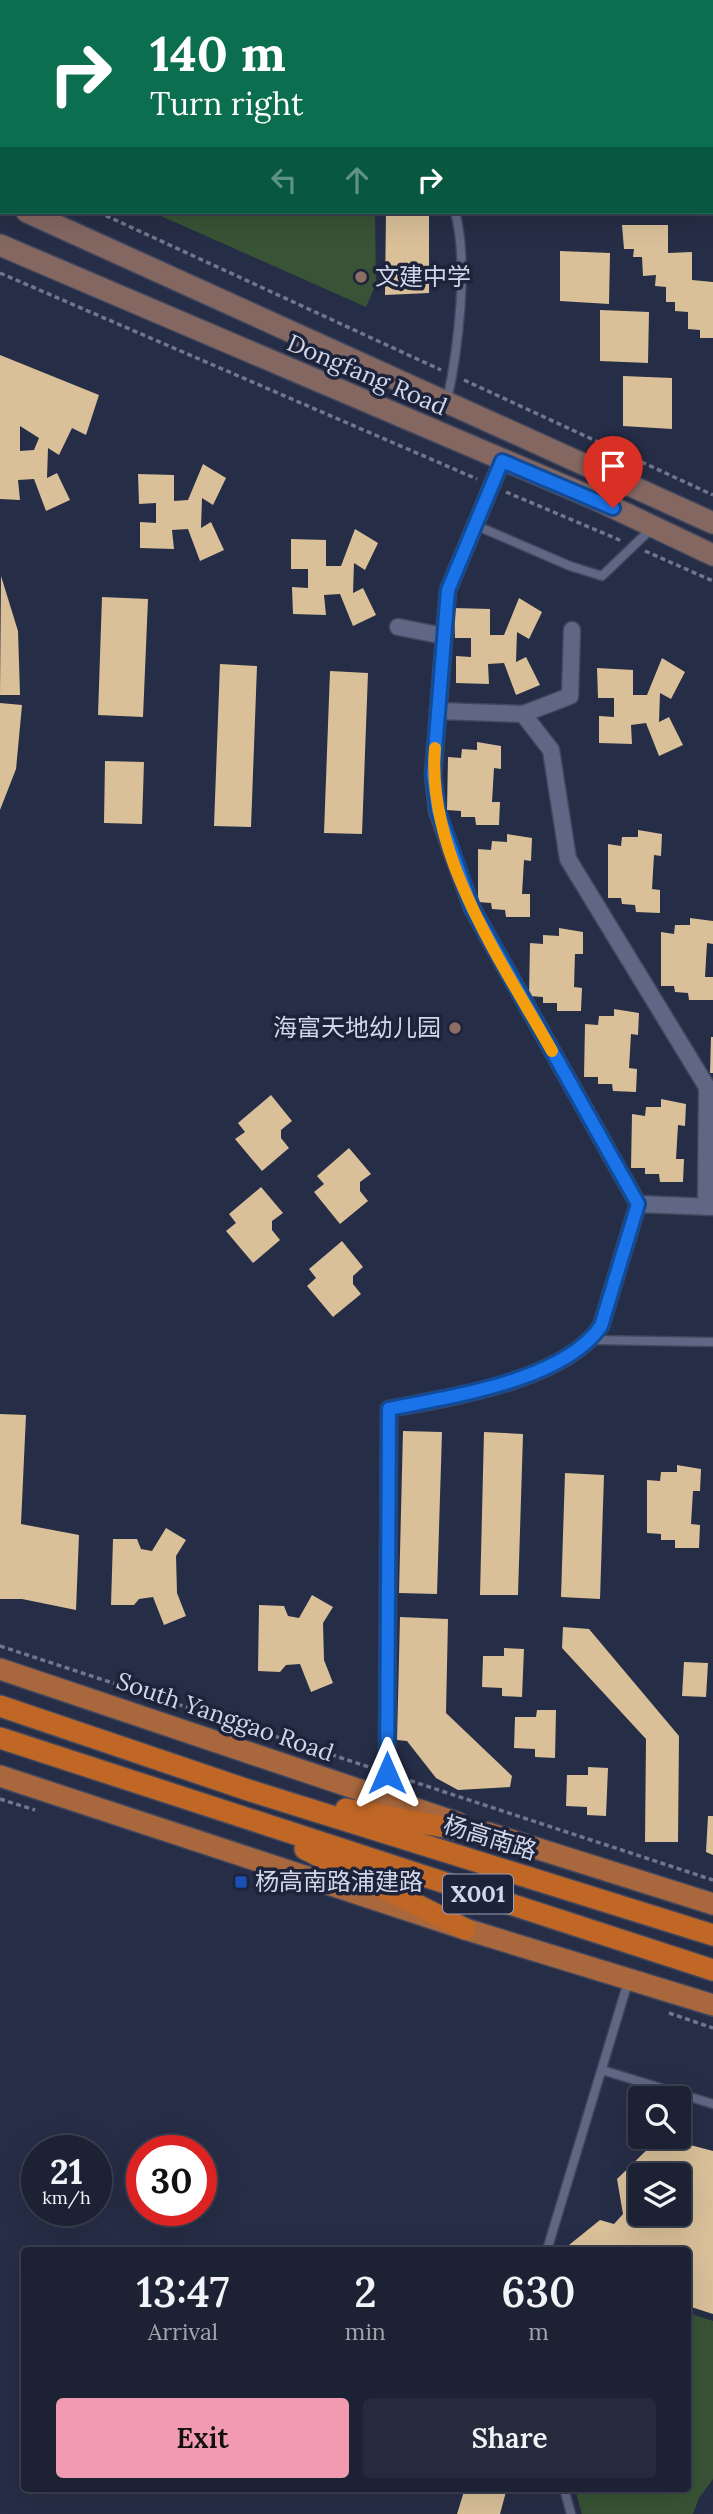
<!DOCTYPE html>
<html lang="en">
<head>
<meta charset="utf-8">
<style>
	body { margin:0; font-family:Lora,"Noto Sans SC",serif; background:#252a3c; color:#f1f3f6; height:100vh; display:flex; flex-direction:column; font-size:26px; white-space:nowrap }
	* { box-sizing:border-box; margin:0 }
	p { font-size:23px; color:#a0a4ac }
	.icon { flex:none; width:38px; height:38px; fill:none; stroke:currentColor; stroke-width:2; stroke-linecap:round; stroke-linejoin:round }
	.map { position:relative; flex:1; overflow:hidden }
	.sheet { position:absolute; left:21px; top:2247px; width:670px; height:245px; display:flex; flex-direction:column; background:#1c2234; border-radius:7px; box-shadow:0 7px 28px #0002,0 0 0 2px #3a3f4f }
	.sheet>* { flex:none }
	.top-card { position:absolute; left:0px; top:0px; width:714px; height:214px; box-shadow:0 7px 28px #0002,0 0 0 2px #3a3f4f; background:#0b6e4f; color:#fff; overflow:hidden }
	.controls { position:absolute; left:628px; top:2086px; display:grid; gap:14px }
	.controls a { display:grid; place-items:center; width:63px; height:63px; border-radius:7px; background:#1c2234; box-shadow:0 7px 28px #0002,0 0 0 2px #3a3f4f; font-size:35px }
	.speed { position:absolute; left:21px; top:2135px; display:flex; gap:14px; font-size:35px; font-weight:700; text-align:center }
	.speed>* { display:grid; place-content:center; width:91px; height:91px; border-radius:50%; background:#1c2234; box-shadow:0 7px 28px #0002,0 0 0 2px #3a3f4f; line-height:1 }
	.speed small { font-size:18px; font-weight:400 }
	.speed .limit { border:10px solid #d22; background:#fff; color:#111 }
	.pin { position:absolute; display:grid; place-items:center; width:60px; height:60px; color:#fff; margin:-72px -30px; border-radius:50% 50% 50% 0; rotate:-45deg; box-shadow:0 0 7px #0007 }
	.pin .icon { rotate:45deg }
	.me { position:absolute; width:77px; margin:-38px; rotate:0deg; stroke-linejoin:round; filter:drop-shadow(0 0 5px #0008) }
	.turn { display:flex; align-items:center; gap:24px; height:147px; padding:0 35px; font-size:32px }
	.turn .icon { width:91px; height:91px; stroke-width:2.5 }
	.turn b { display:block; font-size:49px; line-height:60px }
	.lanes { display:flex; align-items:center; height:66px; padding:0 35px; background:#0003; justify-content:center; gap:35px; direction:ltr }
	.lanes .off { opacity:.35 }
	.eta { display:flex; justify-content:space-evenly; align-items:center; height:119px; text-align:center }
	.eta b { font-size:42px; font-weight:600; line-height:49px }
	.cta { display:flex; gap:14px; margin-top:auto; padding:14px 35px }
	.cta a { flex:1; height:80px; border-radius:7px; background:#f29ab0; color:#111; font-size:28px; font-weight:600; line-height:80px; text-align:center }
	.cta a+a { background:#252a3c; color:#f1f3f6 }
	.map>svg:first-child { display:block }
	.green { fill:#385335 }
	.building { fill:#d9c099; fill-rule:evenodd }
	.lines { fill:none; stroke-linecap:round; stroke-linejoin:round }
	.service-casing { stroke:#42475d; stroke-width:11 }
	.minor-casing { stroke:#42475d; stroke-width:19 }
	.secondary-casing { stroke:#42475d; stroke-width:24 }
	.primary-casing { stroke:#42475d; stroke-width:24 }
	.trunk-casing { stroke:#42475d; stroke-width:24 }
	.path { stroke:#70778c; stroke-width:3.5; stroke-dasharray:5 3.5; stroke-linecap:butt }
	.service { stroke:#5f6784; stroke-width:8 }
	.minor { stroke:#5f6784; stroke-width:16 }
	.secondary { stroke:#846761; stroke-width:21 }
	.primary { stroke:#a8673d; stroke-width:21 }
	.trunk { stroke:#c06726; stroke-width:21 }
	.route-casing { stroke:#114b97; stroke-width:18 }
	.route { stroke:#1a73e8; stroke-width:12 }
	.slow { stroke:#f59e0b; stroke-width:12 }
	.education-dot { fill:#8d6e63; stroke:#1d233b; stroke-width:2.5 }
	.transit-dot { fill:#1a4fb4; stroke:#1d233b; stroke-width:2.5 }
	.labels { text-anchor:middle; stroke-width:7; stroke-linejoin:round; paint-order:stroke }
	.shield { fill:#1d233b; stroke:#9ca1b4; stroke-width:2 }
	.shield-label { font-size:23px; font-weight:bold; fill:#d2d7e8 }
	.poi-label { font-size:24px; fill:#d2d7e8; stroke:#1d233b; text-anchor:start }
	.street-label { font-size:24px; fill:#d2d7e8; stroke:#1d233b }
</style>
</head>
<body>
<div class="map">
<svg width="713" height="2514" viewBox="0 0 713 2514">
	<rect width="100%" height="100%" fill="#262d46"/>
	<g class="green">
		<polygon points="152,212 375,212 376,284 366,307"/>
		<polygon points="688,2313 713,2321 713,2479 699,2498 693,2514 582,2514 575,2489 688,2488"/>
	</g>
	<g class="building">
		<polygon points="386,212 429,212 429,293 385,295"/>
		<polygon points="622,225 668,225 668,253 692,252 692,280 713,282 713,338 700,338 700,330 688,329 688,312 675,311 675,302 666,302 666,287 655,286 656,275 643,276 642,257 633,257 634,249 624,249"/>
		<polygon points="560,251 610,253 609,304 560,301"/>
		<polygon points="600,310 649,312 648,363 600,361"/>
		<path d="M 0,355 L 99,395 L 86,435 L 72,428 L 59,455 L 48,448 L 47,478 L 57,473 L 70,500 L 46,511 L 34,479 L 18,480 L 20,500 L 0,499 ZM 20,426 L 39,438 L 34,450 L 20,451 Z"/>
		<polygon points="623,376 672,378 672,429 623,426"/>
		<polygon points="203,464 226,478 213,505 202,498 201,528 211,522 224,550 200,561 188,529 172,530 174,549 140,548 140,522 156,523 156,503 139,504 138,474 174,475 174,501 188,500"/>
		<polygon points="355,529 378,543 365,570 354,563 353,593 363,588 376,615 353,626 340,594 324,595 326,615 293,614 292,587 308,588 308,569 291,569 291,539 326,540 326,566 341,566"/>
		<polygon points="1,576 18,631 20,695 0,695"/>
		<polygon points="102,597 148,599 143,717 98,715"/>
		<polygon points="519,598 542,612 529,639 517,632 516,662 526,657 540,685 516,695 504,663 488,664 489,684 456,683 456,656 471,657 471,638 455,638 454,608 490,609 490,635 504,635"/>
		<polygon points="662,658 685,672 671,699 660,693 659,722 669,717 683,745 659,756 646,723 631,725 632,744 599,743 599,716 614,717 614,698 598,698 597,668 633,670 633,695 647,695"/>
		<polygon points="220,664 257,666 251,827 214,826"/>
		<polygon points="330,671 368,673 362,834 324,833"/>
		<polygon points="0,703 22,705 16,769 0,810"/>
		<polygon points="477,742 501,746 501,769 494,768 492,802 500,802 499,825 476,825 475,817 461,817 461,811 447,810 448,757 461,758 462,749 477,750"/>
		<polygon points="105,761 144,762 142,824 104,823"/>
		<polygon points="638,830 662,834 661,856 654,855 652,889 660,890 660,913 636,912 635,905 622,904 621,898 608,898 608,844 621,846 622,837 638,837"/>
		<polygon points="507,834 532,838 531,861 524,860 522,894 530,894 530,917 506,917 505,910 492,909 491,903 478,902 478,849 491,850 492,841 507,842"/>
		<polygon points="690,918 713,921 713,944 707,943 705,977 713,977 713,1000 689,1000 688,993 675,992 674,986 661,986 661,932 674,934 675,925 690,925"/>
		<polygon points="559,928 583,932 583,954 575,954 574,987 582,988 581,1011 557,1011 557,1003 543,1003 543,997 529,996 530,943 543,944 543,935 559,936"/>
		<polygon points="614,1009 639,1013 638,1035 631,1034 629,1068 637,1069 636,1092 613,1091 612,1084 598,1084 598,1077 584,1077 585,1024 598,1025 599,1016 614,1016"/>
		<polygon points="711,1037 713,1037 713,1073 710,1073"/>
		<polygon points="271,1095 292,1121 281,1130 281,1138 289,1148 262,1171 235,1139 245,1132 238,1123"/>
		<polygon points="661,1099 686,1104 685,1126 678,1125 676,1159 684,1159 683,1182 660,1182 659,1174 645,1174 645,1168 631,1168 632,1114 645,1116 646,1107 661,1107"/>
		<polygon points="349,1148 371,1174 360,1182 360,1191 368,1201 340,1224 314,1192 324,1184 317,1176"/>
		<polygon points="261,1187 283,1213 272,1221 272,1230 280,1240 253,1263 226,1231 236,1223 229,1214"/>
		<polygon points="342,1241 363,1267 353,1276 353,1284 361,1294 333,1317 307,1286 316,1278 309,1269"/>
		<polygon points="0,1414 26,1415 21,1524 79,1535 76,1610 22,1599 0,1599"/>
		<polygon points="403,1431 442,1432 437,1594 399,1593"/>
		<polygon points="484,1432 523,1434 518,1595 480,1595"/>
		<polygon points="677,1465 701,1469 700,1491 693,1491 691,1524 700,1525 699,1548 675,1548 675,1540 661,1540 661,1534 647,1533 647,1480 660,1481 661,1472 677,1472"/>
		<polygon points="565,1473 604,1475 600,1599 561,1597"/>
		<polygon points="166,1528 186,1540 176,1556 177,1593 186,1616 164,1625 153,1597 139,1599 134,1605 111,1605 113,1539 137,1539 141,1549 152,1551"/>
		<polygon points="312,1595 333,1607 323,1623 324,1660 333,1683 311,1692 300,1664 286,1665 280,1672 258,1671 259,1605 284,1606 288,1616 299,1618"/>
		<polygon points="400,1617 448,1619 446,1713 512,1776 510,1787 458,1790 436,1778 407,1741 397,1740"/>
		<polygon points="563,1627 589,1629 679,1736 678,1842 645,1842 646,1739 562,1648"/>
		<polygon points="504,1648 524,1649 522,1697 502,1696 502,1688 482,1687 483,1656 504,1656"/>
		<polygon points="684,1662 708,1663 706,1697 682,1696"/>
		<polygon points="537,1710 556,1710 555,1758 535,1757 535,1749 514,1748 515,1717 536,1717"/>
		<polygon points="588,1767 608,1768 606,1816 587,1815 587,1807 566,1806 567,1775 588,1775"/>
		<polygon points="708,1816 713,1816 713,1855 706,1852"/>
		<path d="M 660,2137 L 713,2151 L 713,2314 L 688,2306 L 688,2250 L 569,2250 L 569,2245 L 600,2220 L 614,2224 L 623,2214 L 617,2179 ZM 640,2175 L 679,2175 L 679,2214 L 640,2214 Z"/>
		<polygon points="465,2488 507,2488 500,2514 457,2514"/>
	</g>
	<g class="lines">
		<defs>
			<g id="service">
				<polyline points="380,0 381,2"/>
				<path d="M 447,401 C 458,350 469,263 455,212"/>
				<polyline points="475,525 570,566 602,576 651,529"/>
				<polyline points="592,1340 713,1342"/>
				<polyline points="602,2070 713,2104"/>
				<polyline points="547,2250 628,1982"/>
				<polyline points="564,2488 571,2514"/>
			</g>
			<g id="minor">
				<polyline points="398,627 444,636"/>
				<polyline points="438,711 523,714 551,750 568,859 707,1087 706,1207"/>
				<polyline points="523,714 570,696 572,630"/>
				<polyline points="638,1204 713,1207"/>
				<path d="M 387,1773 L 389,1409 C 451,1397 564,1381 601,1326 L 638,1204 L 472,908 L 437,811 L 433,775 L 448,590 L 502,461"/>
			</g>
			<g id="secondary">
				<polyline points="0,200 2,201"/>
				<polyline points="27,212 713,523"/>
				<polyline points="0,245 593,498 713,555"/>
			</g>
			<g id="primary">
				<polyline points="0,1669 458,1823"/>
				<polyline points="0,1776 465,1929 713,2005"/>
				<polyline points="488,1833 713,1904"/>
			</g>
			<g id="trunk">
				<polyline points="0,1706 251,1791 713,1935"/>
				<polyline points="0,1738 713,1970"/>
				<polyline points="346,1809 504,1838"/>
				<polyline points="305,1849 465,1929"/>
			</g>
		</defs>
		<use href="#service" class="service-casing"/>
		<use href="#minor" class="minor-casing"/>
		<use href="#secondary" class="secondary-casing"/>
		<use href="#primary" class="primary-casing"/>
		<use href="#trunk" class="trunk-casing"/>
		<g class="path">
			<polyline points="0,167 2,167"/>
			<polyline points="98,212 441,370"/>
			<polyline points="0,273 477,479"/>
			<polyline points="464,380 713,495"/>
			<polyline points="506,492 622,541"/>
			<polyline points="645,551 713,581"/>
			<polyline points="0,1646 372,1768"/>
			<polyline points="402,1778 713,1880"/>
			<polyline points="0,1799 35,1810"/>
			<polyline points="669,2013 713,2028"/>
		</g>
		<use href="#service" class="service"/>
		<use href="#minor" class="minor"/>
		<use href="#secondary" class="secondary"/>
		<use href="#primary" class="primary"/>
		<use href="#trunk" class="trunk"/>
	</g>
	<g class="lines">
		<defs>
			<path id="route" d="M 387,1773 L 389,1409 C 452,1396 563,1381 601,1326 L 638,1204 L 472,908 L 438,811 L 433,775 L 448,590 L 502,461 L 613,508"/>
		</defs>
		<use href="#route" class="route-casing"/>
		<use href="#route" class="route"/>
		<path class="slow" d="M 435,748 C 426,854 502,962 552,1051"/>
	</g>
	<g class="education-dot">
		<circle cx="361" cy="277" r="7"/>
		<circle cx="455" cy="1028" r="7"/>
	</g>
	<rect class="transit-dot" x="234" y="1875" width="14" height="14" rx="3.5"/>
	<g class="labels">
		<rect class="shield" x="443" y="1874.5" width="70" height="39" rx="5"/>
		<g class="shield-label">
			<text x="478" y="1902">X001</text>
		</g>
		<g class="poi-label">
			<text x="375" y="285">文建中学</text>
			<text x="441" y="1036" text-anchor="end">海富天地幼儿园</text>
			<text x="255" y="1890">杨高南路浦建路</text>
		</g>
		<g class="street-label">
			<text transform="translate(367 375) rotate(23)" y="8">Dongfang Road</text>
			<text transform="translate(225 1717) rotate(19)" y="8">South Yanggao Road</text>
			<text transform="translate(490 1838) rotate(17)" y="8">杨高南路</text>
		</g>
	</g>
</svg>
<div class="controls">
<a><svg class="icon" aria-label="search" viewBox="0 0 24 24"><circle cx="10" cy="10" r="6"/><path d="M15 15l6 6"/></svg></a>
<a><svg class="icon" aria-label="layers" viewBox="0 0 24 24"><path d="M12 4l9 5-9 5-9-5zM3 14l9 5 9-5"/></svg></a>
</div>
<div class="speed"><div>21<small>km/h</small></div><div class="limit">30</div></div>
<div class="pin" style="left:613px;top:508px;background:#d93025"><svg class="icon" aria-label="arrive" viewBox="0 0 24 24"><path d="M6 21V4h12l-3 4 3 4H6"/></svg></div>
<svg class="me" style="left:387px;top:1773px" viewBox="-20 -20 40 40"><path d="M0-17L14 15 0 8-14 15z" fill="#1a73e8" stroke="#fff" stroke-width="4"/></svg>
<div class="top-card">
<div class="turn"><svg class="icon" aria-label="right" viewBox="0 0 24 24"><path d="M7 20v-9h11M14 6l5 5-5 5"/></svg><div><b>140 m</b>Turn right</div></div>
<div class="lanes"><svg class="icon off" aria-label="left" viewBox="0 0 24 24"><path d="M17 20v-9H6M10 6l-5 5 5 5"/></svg><svg class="icon off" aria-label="ahead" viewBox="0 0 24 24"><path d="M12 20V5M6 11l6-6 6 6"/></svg><svg class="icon" aria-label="right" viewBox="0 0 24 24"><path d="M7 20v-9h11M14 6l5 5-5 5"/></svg></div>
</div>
<section class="sheet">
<div class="eta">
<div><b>13:47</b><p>Arrival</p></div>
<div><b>2</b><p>min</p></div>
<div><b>630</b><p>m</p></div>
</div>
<div class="cta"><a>Exit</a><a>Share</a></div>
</section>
</div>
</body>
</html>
